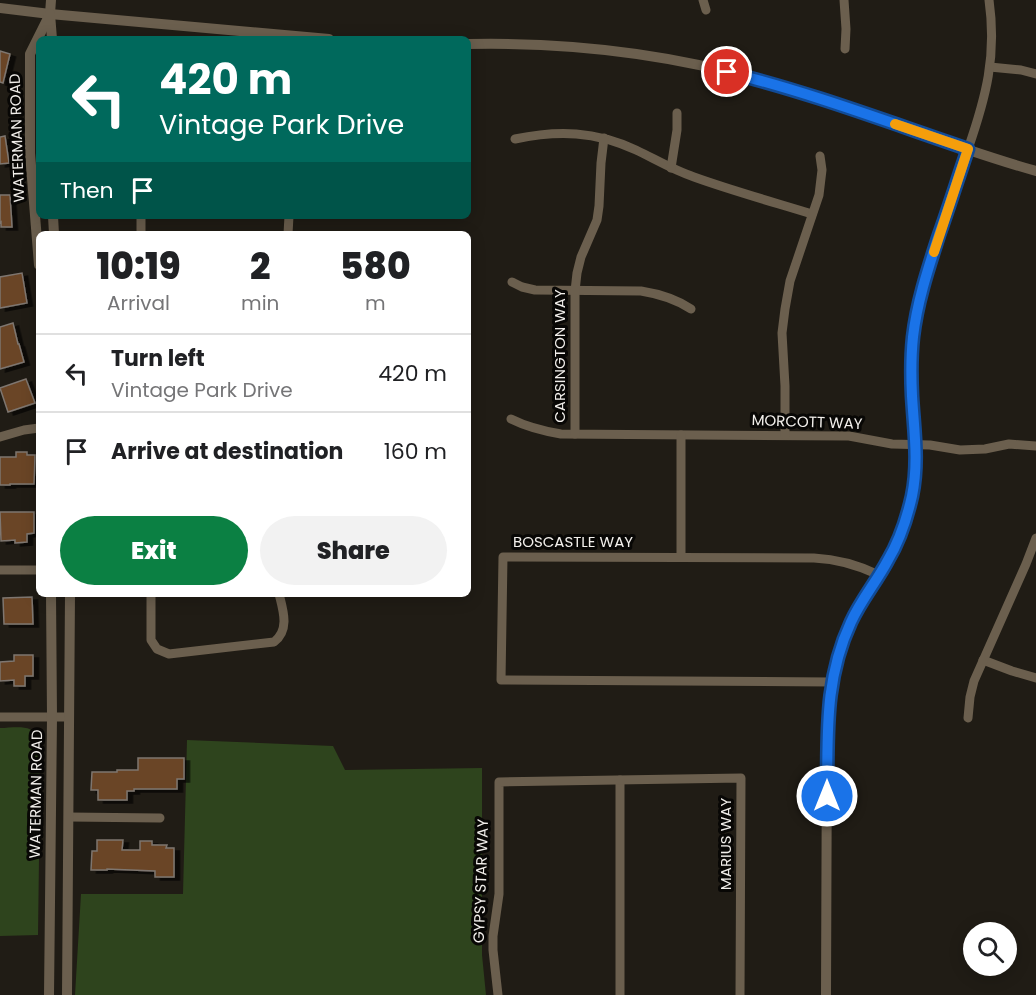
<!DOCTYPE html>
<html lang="en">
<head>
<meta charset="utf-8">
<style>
	body { margin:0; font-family:Poppins,sans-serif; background:#f2f2f2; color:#202124; height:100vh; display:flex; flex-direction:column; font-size:22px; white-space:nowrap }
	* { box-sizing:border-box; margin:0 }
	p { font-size:20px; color:#757577 }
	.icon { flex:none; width:33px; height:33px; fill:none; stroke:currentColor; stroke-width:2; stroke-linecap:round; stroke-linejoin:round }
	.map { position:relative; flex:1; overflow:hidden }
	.side { position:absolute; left:36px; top:231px; width:435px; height:366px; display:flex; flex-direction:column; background:#fff; border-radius:9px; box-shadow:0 3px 15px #0003 }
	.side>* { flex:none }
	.guide { position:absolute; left:36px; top:36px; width:435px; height:183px; border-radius:9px; box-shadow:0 3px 15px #0003; background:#00695c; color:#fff; overflow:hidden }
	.fabs { position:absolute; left:963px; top:922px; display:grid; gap:12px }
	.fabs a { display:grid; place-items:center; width:54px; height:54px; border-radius:50%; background:#fff; box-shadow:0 3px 15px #0003; font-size:30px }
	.pin { position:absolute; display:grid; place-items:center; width:51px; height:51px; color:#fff; margin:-26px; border:3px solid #fff; border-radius:50%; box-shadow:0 2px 6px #0007 }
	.me { position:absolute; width:66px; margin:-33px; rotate:0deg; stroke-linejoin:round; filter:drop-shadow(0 0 4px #0008) }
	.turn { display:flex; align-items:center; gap:21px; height:126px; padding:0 24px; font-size:27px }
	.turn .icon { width:78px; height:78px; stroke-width:2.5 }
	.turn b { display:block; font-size:42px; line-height:51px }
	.then { display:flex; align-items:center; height:57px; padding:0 24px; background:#0003; gap:12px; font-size:22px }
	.eta { display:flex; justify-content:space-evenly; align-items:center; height:102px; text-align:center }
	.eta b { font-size:36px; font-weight:800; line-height:42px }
	.cta { display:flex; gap:12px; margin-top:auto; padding:12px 24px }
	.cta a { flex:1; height:69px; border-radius:36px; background:#0b8043; color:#fff; font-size:24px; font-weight:800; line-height:69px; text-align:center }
	.cta a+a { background:#f2f2f2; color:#202124 }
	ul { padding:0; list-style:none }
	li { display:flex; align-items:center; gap:18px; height:78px; padding:0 24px; border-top:2px solid #e0e0e0 }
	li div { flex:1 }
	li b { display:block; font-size:22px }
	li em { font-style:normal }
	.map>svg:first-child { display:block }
	.green { fill:#2e441d }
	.building { fill:#6a4425; stroke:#7e766f; stroke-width:1.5; filter:url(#shadow) }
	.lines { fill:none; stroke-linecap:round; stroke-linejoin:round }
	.minor { stroke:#6b5f4e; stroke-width:9 }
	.tertiary { stroke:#6b5f4e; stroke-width:10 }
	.route-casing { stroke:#114b97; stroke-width:15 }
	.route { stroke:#1a73e8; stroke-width:10 }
	.slow { stroke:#f59e0b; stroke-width:10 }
	.labels { text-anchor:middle; stroke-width:6; stroke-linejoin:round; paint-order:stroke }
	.street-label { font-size:15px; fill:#f2efeb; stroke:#080705 }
</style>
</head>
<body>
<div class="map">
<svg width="1036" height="995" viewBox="0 0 1036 995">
	<defs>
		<filter id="shadow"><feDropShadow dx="5.5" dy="3" stdDeviation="0" flood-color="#0009"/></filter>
	</defs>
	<rect width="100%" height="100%" fill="#201c15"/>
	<g class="green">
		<path d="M 0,728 C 14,728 34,723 38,739 L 40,782 L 38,935 L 0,936 Z"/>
		<polygon points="187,740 333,746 345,770 482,768 482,955 486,995 75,995 81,894 183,894"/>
	</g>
	<g class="building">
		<polygon points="0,51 10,54 3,83 0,82"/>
		<polygon points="5,136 9,163 0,164 0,137"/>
		<polygon points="0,195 10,195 12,227 1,227 1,222 0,223"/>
		<polygon points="22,273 27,303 0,308 0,277"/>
		<polygon points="13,323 18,344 19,344 24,362 0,369 0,327"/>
		<polygon points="26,379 35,403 8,412 0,388"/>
		<polygon points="16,452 27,452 27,455 35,455 34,484 10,484 10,485 0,485 0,457 16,457"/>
		<polygon points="0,512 34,512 34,533 27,534 27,542 15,543 15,540 1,541"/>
		<polygon points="32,597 33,624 4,624 3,598"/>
		<polygon points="14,655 33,655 33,676 25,676 25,686 14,686 14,680 0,681 0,662 14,661"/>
		<polygon points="138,758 184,758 184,779 177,779 177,789 134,789 134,791 127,791 127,800 98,800 98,790 91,790 92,772 117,772 117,770 138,770"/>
		<polygon points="97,840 123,840 122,850 140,850 140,841 152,841 152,845 167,845 166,848 174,848 174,877 155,877 155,871 107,869 107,870 91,870 92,851 97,851"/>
	</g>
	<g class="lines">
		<g class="minor">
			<polyline points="703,0 706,10"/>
			<polyline points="844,0 846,29 845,49"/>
			<polyline points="990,67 1021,70 1036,74"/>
			<path d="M 515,139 C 558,130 595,131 636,150 C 655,159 673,170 694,177 C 733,191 773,202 812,214"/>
			<path d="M 968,149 C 986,97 997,56 989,0"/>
			<polyline points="671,168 677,130 677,113"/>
			<polyline points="141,216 141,234"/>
			<polyline points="288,234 289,216"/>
			<path d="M 512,282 L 522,287 L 535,290 L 641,291 C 660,294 676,299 691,309"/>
			<path d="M 511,419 C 527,427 543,431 561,434 L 849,436 L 892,444 L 930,445 L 960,450 L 985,449 L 1009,444 L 1036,446"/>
			<polyline points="575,434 575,291 577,273 581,257 597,220 599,206 601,163 604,138"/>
			<polyline points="681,435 681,557"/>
			<polyline points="785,435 785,386 782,333 785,309 790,281 819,195 822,170 820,156"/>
			<polyline points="0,437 24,430 39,428"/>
			<polyline points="1,570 39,570"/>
			<path d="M 151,594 L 151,640 L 157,649 L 169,654 L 274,642 C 290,630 283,610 279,594"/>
			<polyline points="983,660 1012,671 1036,678"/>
			<path d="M 832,682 L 501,680 L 503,557 L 814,558 C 837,559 858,565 879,575"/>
			<polyline points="0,717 69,717"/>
			<polyline points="968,718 970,697 974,681 1026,564 1036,538"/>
			<polyline points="620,780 620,995"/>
			<polyline points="69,817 160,818"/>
			<polyline points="498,995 493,950 493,936 499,894 499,782 741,778 740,995"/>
		</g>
		<g class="tertiary">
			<polyline points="51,0 50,14 52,39"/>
			<polyline points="0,8 50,14 329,39"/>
			<path d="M 468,44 C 567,42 665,53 760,80 C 853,106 943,145 1036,171"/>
			<polyline points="53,216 54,234"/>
			<polyline points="39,265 30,153 30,54 50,14"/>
			<polyline points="49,995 52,717 51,594"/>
			<polyline points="67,995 70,594"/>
			<path d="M 826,995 L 827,730 C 829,683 840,638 865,597 C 882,568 899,545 908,512 C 914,491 917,467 916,445 C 916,428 913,412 912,395 C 910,375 911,355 913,336 C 917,301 928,268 939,235 C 949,206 958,178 968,149"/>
		</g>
	</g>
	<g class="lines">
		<defs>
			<path id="route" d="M 727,72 C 809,92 888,122 968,149 C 958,178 949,207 939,235 C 928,269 917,302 913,337 C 911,356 911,376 912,396 C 914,430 919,462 912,496 C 907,518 900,540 888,560 C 877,581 861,600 851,622 C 824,680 828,734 827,796"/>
		</defs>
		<use href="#route" class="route-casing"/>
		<use href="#route" class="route"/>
		<polyline class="slow" points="895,124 968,149 934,252"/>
	</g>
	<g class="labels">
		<g class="street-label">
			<text transform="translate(17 138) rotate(-92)" y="5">WATERMAN ROAD</text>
			<text transform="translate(560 356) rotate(-90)" y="5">CARSINGTON WAY</text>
			<text transform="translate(807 422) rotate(2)" y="5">MORCOTT WAY</text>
			<text x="573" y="547">BOSCASTLE WAY</text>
			<text transform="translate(36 794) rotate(-89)" y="5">WATERMAN ROAD</text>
			<text transform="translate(726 844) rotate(-90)" y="5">MARIUS WAY</text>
			<text transform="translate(481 881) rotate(-88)" y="5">GYPSY STAR WAY</text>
		</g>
	</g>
</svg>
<div class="fabs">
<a><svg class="icon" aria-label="search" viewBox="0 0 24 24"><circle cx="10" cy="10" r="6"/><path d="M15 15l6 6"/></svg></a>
</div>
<div class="pin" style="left:727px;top:72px;background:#d93025"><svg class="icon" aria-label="arrive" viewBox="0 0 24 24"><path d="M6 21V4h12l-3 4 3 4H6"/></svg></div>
<svg class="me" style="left:827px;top:796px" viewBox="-20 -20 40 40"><circle r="17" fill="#1a73e8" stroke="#fff" stroke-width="3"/><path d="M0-11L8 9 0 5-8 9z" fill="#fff"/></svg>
<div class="guide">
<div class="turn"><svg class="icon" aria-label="left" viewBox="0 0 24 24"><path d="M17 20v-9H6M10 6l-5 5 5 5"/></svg><div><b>420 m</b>Vintage Park Drive</div></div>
<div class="then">Then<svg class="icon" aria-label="arrive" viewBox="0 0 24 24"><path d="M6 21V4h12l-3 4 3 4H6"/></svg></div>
</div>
<section class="side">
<div class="eta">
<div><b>10:19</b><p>Arrival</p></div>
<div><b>2</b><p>min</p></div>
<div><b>580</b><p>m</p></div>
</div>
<ul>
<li><svg class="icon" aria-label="left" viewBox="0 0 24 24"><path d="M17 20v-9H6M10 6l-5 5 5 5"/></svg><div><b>Turn left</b><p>Vintage Park Drive</p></div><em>420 m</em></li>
<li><svg class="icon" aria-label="arrive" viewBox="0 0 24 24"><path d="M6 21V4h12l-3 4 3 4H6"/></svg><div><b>Arrive at destination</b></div><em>160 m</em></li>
</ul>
<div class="cta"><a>Exit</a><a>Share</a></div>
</section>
</div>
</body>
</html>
